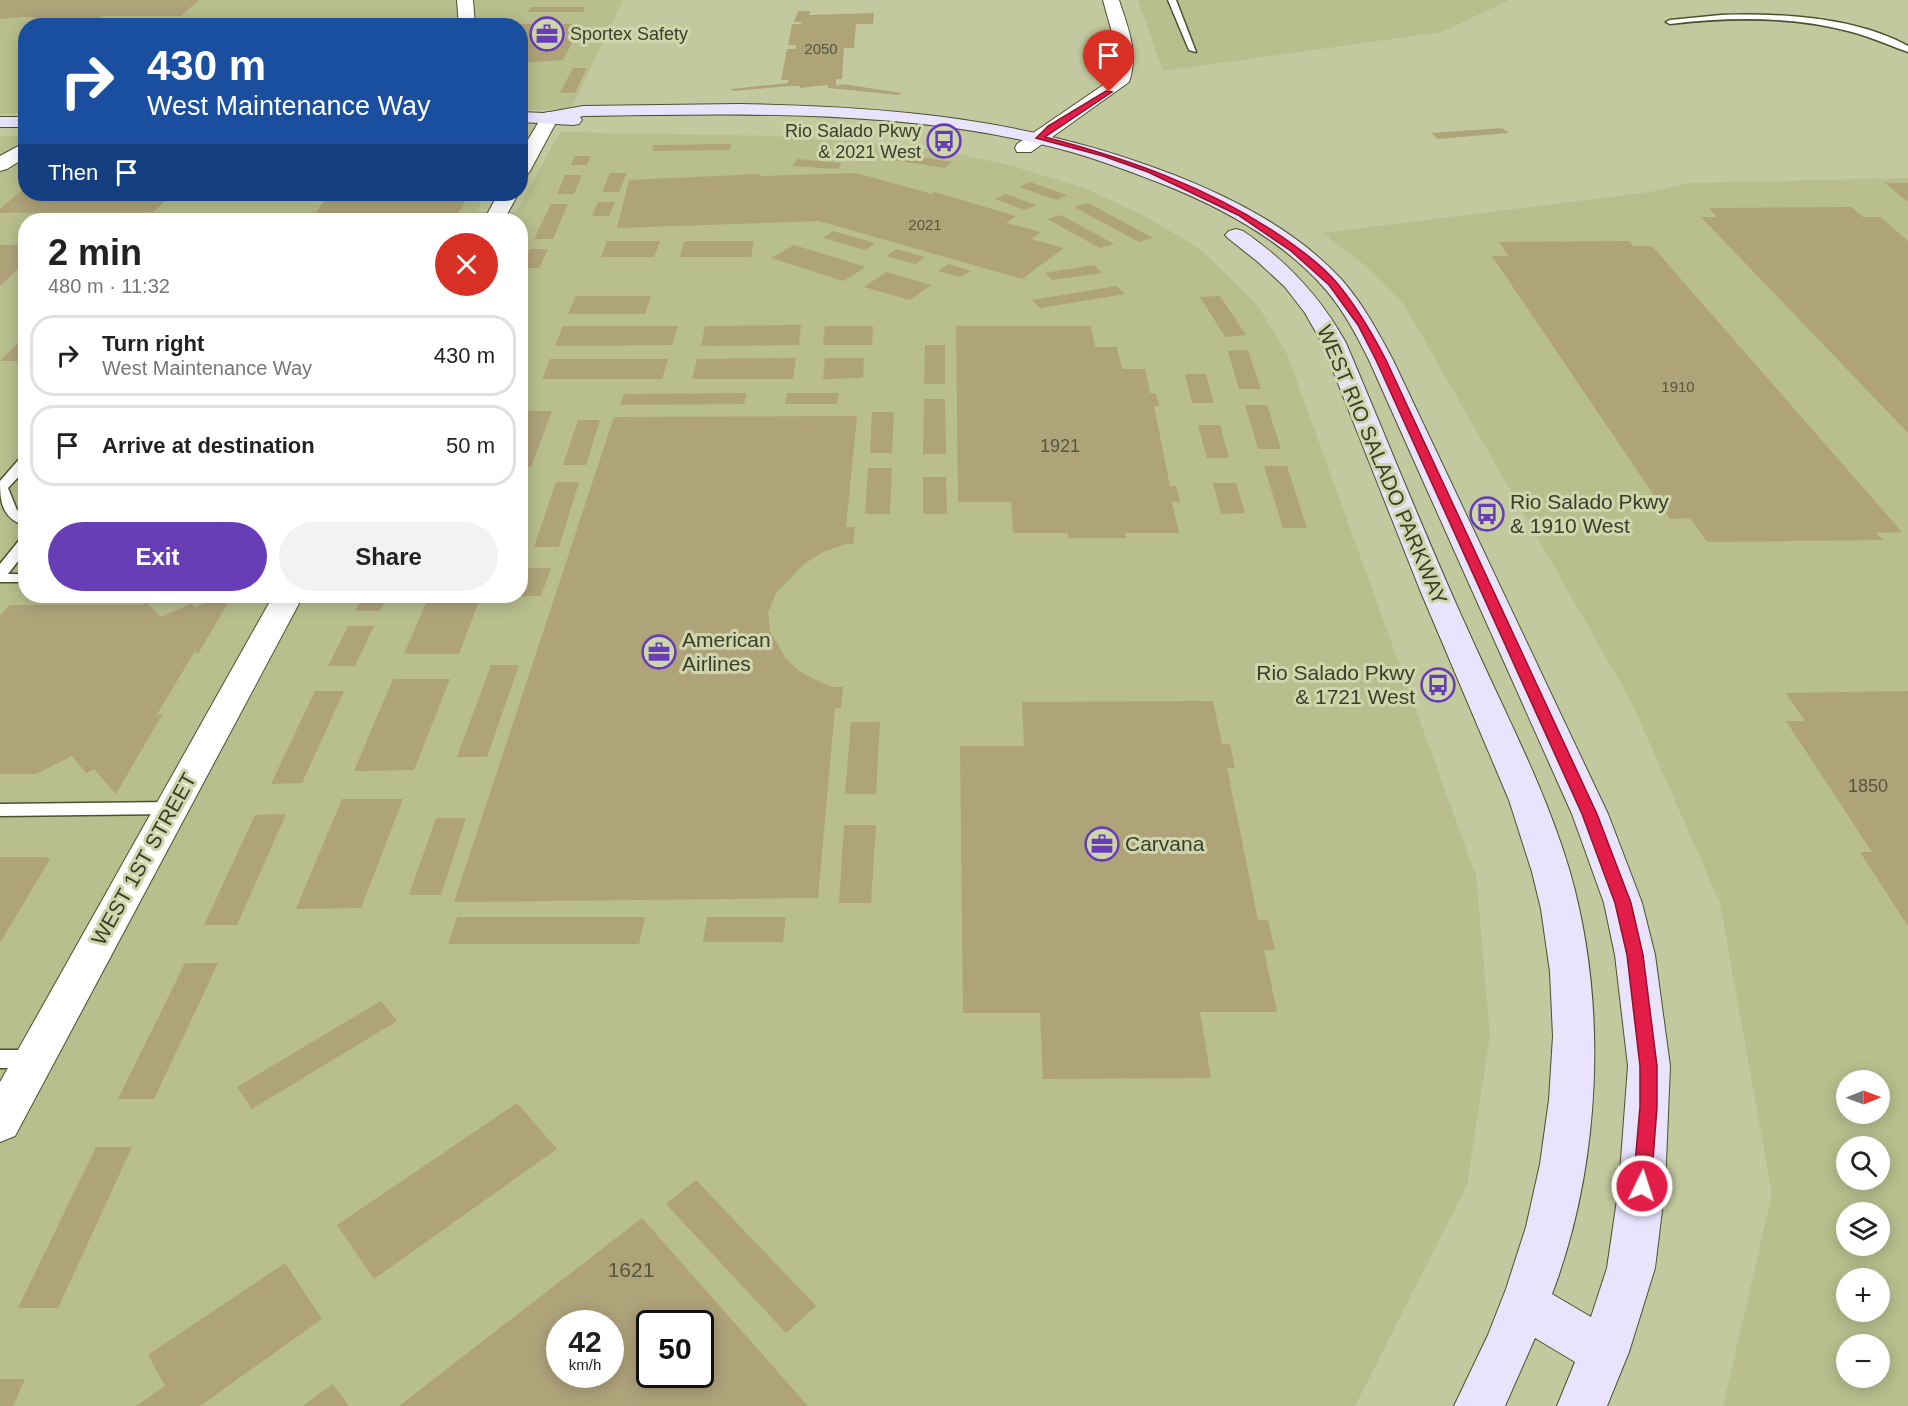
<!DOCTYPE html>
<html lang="en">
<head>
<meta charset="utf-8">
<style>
	body { margin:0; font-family:Helvetica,sans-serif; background:#f2f2f2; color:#222; height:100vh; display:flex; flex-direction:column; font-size:22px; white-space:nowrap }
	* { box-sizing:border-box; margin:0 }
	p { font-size:20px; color:#767676 }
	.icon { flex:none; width:33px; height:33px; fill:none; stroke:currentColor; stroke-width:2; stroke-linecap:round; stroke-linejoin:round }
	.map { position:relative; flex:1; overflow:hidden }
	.drawer { position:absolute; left:18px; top:213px; width:510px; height:390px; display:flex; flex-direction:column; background:#fff; border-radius:24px; box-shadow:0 3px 15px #0003 }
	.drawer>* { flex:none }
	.banner { position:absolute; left:18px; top:18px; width:510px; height:183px; border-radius:24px; box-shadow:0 3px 15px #0003; background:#1a4fa0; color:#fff; overflow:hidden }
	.needle { width:39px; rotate:89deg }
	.buttons { position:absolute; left:1836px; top:1070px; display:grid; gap:12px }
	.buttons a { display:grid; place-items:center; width:54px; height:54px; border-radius:50%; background:#fff; box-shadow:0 3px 15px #0003; font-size:30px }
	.speed { position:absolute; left:546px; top:1310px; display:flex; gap:12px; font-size:30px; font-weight:700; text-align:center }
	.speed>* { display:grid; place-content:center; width:78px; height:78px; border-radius:50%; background:#fff; box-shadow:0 3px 15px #0003; line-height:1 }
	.speed small { font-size:15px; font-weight:400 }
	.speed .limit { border:3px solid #111; border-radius:9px; background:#fff; color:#111 }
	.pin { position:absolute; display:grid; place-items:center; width:51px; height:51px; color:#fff; margin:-62px -26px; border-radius:50% 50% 50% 0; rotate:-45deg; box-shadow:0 0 6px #0007 }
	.pin .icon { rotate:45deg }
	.me { position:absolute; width:66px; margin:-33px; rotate:4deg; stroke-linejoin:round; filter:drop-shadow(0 0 4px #0008) }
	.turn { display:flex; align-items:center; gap:21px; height:126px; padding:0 30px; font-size:27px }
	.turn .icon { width:78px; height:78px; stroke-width:2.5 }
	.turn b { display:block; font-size:42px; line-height:51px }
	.then { display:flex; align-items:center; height:57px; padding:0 30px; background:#0003; gap:12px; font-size:22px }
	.round { display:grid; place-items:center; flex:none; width:63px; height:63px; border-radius:32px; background:#f2f2f2 }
	.overview { display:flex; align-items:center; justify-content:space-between; height:102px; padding:0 30px }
	h1 { font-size:36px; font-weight:700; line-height:45px }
	.action { display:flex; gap:12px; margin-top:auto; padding:12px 30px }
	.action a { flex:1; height:69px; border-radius:36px; background:#673eb6; color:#fff; font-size:24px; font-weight:700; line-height:69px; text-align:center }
	.action a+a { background:#f2f2f2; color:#222 }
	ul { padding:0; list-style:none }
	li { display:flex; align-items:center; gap:18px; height:81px; margin:0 12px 9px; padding:0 18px; border:3px solid #e0e0e0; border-radius:24px }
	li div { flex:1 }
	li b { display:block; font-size:22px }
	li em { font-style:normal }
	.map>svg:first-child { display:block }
	.built { fill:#b8be8d; fill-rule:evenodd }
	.building { fill:#afa37a; fill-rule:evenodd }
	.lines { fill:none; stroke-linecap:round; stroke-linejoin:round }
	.lane-casing { stroke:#4d512b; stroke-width:3 }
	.street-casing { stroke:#4d512b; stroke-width:2 }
	.secondary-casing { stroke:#4d512b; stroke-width:2 }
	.lane { fill:#fff; fill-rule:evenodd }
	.street { fill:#fff; fill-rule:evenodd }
	.secondary { fill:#eae3fe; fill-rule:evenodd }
	.route { fill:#e11d48; stroke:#92132f; stroke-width:1.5 }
	.labels { text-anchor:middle; stroke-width:6; stroke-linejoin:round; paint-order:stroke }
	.far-number-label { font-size:15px; fill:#57563f }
	.far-poi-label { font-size:18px; fill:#3a3d2b; stroke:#d0d6ab; text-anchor:start }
	.number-label { font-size:18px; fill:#57563f }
	.street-label { font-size:21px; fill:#3a3d2b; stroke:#d0d6ab }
	.poi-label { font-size:21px; fill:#3a3d2b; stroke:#d0d6ab; text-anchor:start }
	.near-number-label { font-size:21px; fill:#57563f }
</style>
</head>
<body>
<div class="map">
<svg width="1908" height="1406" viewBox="0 0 1908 1406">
	<rect width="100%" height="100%" fill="#c3c99e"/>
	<g class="built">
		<polygon points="0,0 623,0 571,109 521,110 520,26 26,26 25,113 0,114"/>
		<polygon points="1138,0 1509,0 1442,32 1163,71"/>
		<path d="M 560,132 L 772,136 L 873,143 L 950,152 L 1012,166 L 1087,189 L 1150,219 L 1200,249 L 1258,306 L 1287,354 L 1476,876 L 1490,1035 L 1467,1185 L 1355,1406 L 0,1406 L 0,136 L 25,136 L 26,194 L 486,194 L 476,212 L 516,212 ZM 26,220 L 520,220 L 520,596 L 26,596 ZM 560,1323 L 610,1323 L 610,1374 L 560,1374 ZM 650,1323 L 700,1323 L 700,1374 L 650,1374 Z"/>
		<path d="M 1908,178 L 1908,1406 L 1723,1406 L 1772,1194 L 1720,903 L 1632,703 L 1405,306 L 1361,262 L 1322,233 L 1650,192 L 1687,183 ZM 1846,1080 L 1880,1080 L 1880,1113 L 1846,1113 ZM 1846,1146 L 1880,1146 L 1880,1179 L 1846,1179 ZM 1846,1212 L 1880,1212 L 1880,1245 L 1846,1245 ZM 1846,1278 L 1880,1278 L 1880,1311 L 1846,1311 ZM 1846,1344 L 1880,1344 L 1880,1377 L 1846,1377 Z"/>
	</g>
	<g class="building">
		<polygon points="0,0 199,0 181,16 102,16 99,19 32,19 36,17 21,17 0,19"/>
		<polygon points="531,7 585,7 583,12 528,12"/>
		<polygon points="798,11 810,11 809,15 874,13 873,24 856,24 854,48 844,48 842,79 836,79 836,86 842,84 902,93 899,95 828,88 828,85 800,88 800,86 789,86 733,91 731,89 788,83 789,80 781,80 787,49 795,49 796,45 788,45 792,24 801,24 801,22 794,22"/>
		<polygon points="520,24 570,24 578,26 569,41 573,41 563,60 520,63"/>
		<polygon points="573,68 587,68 575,93 560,93"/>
		<polygon points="1502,128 1509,133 1438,139 1431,133"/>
		<polygon points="731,144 730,150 652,151 654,145"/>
		<polygon points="887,152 952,162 945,168 880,158"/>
		<polygon points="575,156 591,156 587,165 571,165"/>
		<polygon points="797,159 842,163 838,169 792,166"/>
		<polygon points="610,173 627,173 619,192 602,192"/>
		<polygon points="856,173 932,194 934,192 1016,216 1006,223 1041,232 1031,239 1064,248 1022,279 819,221 617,228 629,180 760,174 759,176"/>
		<polygon points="565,175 582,175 574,194 557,194"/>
		<polygon points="1030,182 1067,195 1057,200 1019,187"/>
		<polygon points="1885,183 1908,183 1908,202"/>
		<polygon points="26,187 26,194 171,194 154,212 0,213 0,209"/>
		<polygon points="1005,194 1036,205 1025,210 995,199"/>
		<polygon points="329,195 469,195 454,220 310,220"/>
		<polygon points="598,202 615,202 609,216 592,216"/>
		<polygon points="1088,203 1153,238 1139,242 1074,207"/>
		<polygon points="551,204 568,204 553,239 534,239"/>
		<polygon points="1851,207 1863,217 1880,217 1908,241 1908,433 1701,217 1717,217 1709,208"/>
		<polygon points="1061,215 1114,244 1100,248 1047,219"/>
		<polygon points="833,231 875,243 865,250 823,238"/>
		<polygon points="607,241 660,241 654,257 601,257"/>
		<polygon points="684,241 754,241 751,257 680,257"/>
		<polygon points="1629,241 1633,246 1652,246 1902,532 1876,533 1883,540 1707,542 1690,518 1670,519 1492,256 1508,256 1499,242"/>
		<polygon points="0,245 26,245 26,261 0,286"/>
		<polygon points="794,245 866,267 843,281 771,258"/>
		<polygon points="530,249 548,249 539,268 521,268"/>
		<polygon points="896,249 925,257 915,264 886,256"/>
		<polygon points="949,264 971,271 961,277 938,271"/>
		<polygon points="1094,265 1102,273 1052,280 1045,273"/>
		<polygon points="886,272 931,285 910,300 864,287"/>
		<polygon points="1117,286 1125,294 1040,308 1032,300"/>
		<polygon points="576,296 651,296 645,314 568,314"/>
		<polygon points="1220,296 1246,335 1225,337 1200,297"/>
		<polygon points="801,325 799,345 701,346 705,326"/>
		<polygon points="563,326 678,326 672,345 555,346"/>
		<polygon points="825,326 873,326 872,345 823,345"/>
		<polygon points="956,326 1091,326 1095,347 1117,347 1122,369 1145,369 1150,393 1156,393 1159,406 1154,406 1170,486 1176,486 1180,502 1172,502 1179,533 1125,533 1126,538 1068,538 1068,533 1013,533 1011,502 958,502"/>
		<polygon points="26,335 26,356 21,361 0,361"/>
		<polygon points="925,345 945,345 945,384 924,384"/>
		<polygon points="1248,350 1261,389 1239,389 1228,351"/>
		<polygon points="796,358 793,379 692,379 697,359"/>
		<polygon points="825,358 864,358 863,378 823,379"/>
		<polygon points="550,359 668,359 662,379 542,379"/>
		<polygon points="1185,374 1206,374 1214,403 1192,403"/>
		<polygon points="747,393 744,404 620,405 624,394"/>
		<polygon points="787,393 839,393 837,404 785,404"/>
		<polygon points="924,399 945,399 946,454 923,454"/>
		<polygon points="1245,405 1267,405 1281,449 1258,449"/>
		<polygon points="520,411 552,411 531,467 520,467"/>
		<polygon points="872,412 894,412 892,453 870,453"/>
		<polygon points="857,416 846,527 855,527 853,544 845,544 821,553 804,564 776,593 768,612 770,631 786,659 799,671 816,680 832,687 843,687 841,708 835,708 818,898 454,902 614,417"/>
		<polygon points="578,420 600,420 586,465 563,465"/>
		<polygon points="1198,425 1220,425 1229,458 1207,458"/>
		<polygon points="1264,466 1287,466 1307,528 1283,528"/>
		<polygon points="868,468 892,468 890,514 865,514"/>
		<polygon points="923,477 946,477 947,514 923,514"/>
		<polygon points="556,482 579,482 559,547 534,547"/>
		<polygon points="1213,483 1236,483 1245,513 1221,514"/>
		<polygon points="526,568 551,568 541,596 520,596 520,582"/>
		<polygon points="221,596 232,596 198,654 195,651 156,716 163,713 116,794 94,769 86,773 72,756 36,774 0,774 0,616 9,605 144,605 147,603 161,617 191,604 195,607"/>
		<polygon points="363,596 388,596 380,611 355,611"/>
		<polygon points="429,596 481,596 459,654 404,654"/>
		<polygon points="348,626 374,626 355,666 328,666"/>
		<polygon points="491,665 519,665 487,757 457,757"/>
		<polygon points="1430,678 1439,678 1444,688 1435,689"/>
		<polygon points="393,679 450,679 414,770 354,771"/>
		<polygon points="315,691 344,691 302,783 271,784"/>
		<polygon points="1908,691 1908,926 1860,852 1872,852 1786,721 1805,721 1786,693"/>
		<polygon points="1213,701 1222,744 1230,744 1235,768 1227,768 1258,920 1268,920 1275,950 1264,950 1277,1012 1200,1012 1211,1078 1043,1079 1040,1013 963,1013 960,746 1024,746 1022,702"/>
		<polygon points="851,722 880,722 876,794 845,794"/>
		<polygon points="342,799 403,799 361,908 296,909"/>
		<polygon points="286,814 237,925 204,925 255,815"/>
		<polygon points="436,818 466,818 441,895 409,895"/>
		<polygon points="844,825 876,825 871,903 839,903"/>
		<polygon points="0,857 46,857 50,859 0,943"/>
		<polygon points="457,917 645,917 639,944 448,944"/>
		<polygon points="707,917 786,917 783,942 703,942"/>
		<polygon points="185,963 218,963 154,1099 118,1099"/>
		<polygon points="381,1001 397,1021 252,1109 237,1087"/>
		<polygon points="517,1103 557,1149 374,1279 337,1225"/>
		<polygon points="96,1147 132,1147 58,1308 18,1308"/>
		<polygon points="696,1180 816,1306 786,1333 666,1204"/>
		<path d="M 642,1218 L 808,1406 L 399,1406 ZM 560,1323 L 610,1323 L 610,1374 L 560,1374 ZM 650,1323 L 700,1323 L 700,1374 L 650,1374 Z"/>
		<polygon points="285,1263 322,1319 200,1406 136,1406 165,1386 148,1355"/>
		<polygon points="0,1379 25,1379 13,1406 0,1406"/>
		<polygon points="333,1384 349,1406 303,1406"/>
	</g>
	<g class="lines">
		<defs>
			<g id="lane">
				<polygon points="1168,0 1176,0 1196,52 1189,50"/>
				<path d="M 1721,15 C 1781,13 1855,17 1908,46 L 1908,52 C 1888,45 1869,36 1848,31 C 1790,16 1729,17 1670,24 L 1666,22 L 1670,20 Z"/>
				<path d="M 26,456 L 26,469 L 8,488 L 17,510 L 26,515 L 26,526 C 2,519 0,502 0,481 L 21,457 Z"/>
				<polygon points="26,537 26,551 8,574 26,574 26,582 0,582 0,564 21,538"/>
				<polygon points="172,802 178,804 181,808 178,812 172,814 0,816 0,804"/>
				<polygon points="0,1050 34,1050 41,1053 45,1059 41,1065 34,1068 0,1068"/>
			</g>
			<g id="street">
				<polygon points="457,0 473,0 475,26 459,26"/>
				<path d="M 1103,0 L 1119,0 C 1128,28 1139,53 1129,82 L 1031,152 L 1017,152 L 1015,148 L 1017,144 L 1112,79 L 1117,51 Z"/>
				<polygon points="550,112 556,113 559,117 530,171 527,175 520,177 520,153 544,113"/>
				<polygon points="26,142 26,157 7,169 0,171 0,156"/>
				<polygon points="498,194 518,194 504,220 484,220"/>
				<polygon points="273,596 303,596 15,1136 0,1142 0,1082"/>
			</g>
			<g id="secondary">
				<path d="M 739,104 C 895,107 1027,118 1174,175 C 1235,199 1297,231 1342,280 C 1363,304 1378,332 1393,360 L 1608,814 L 1642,903 L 1655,955 L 1670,1066 L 1665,1186 L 1655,1268 L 1629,1352 L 1607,1406 L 1557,1406 L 1575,1362 L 1535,1338 L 1505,1406 L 1454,1406 L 1488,1335 L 1506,1289 L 1526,1227 L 1540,1164 L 1549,1100 L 1553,1036 L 1550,972 L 1541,909 L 1532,872 L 1509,800 L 1420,590 L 1322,343 L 1305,313 L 1285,287 L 1258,262 L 1229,239 L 1225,235 L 1229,231 L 1236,229 L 1243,231 C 1287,261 1320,296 1346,343 C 1386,437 1424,533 1466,626 C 1502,707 1545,787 1570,872 C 1608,1005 1601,1165 1552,1294 L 1591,1317 L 1607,1268 L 1619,1186 L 1628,1066 L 1615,955 L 1604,903 L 1572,814 L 1369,360 C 1357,336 1344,311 1326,290 C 1283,240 1221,207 1160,183 C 1121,168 1081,153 1040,144 C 890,109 735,114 583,116 L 580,117 L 582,120 L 579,124 L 573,125 L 520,122 L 520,112 L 544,113 L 583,106 Z"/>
				<rect x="0" y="117" width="26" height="10"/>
			</g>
		</defs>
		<use href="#lane" class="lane-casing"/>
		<use href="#street" class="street-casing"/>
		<use href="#secondary" class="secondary-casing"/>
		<use href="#lane" class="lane"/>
		<use href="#street" class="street"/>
		<use href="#secondary" class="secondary"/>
	</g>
	<path class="route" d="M 1106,91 L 1112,92 L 1045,137 C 1129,159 1208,187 1281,236 C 1300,249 1322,265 1337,283 C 1357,307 1372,333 1386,360 L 1597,814 L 1631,903 L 1643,955 L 1657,1066 L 1657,1107 L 1651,1186 L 1649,1192 L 1642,1194 L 1635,1192 L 1633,1186 L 1640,1107 L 1640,1066 L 1627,955 L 1615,903 L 1582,814 L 1376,360 L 1358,325 L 1329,285 L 1291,251 L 1238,215 L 1148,172 L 1103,156 L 1036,138 L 1048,126 Z"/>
	<defs>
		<symbol id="office-ring" viewBox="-11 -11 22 22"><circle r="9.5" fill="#d0d6ab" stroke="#673eb6" stroke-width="1.5"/><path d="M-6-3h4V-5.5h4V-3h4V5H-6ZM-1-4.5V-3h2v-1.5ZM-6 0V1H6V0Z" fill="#673eb6"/></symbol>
		<symbol id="bus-ring" viewBox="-11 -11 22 22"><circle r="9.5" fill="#d0d6ab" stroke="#673eb6" stroke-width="1.5"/><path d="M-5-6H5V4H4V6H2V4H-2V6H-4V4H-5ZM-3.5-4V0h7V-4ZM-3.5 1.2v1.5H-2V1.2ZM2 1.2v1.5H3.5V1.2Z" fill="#673eb6"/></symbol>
	</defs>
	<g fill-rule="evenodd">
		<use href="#office-ring" x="528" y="15" width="38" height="38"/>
		<use href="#bus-ring" x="925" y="122" width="38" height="38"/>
		<use href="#bus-ring" x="1468" y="495" width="38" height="38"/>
		<use href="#office-ring" x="640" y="633" width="38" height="38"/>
		<use href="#bus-ring" x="1419" y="666" width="38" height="38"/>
		<use href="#office-ring" x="1083" y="825" width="38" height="38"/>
	</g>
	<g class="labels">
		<g class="far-number-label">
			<text x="821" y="54">2050</text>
			<text x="925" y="230">2021</text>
			<text x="1678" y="392">1910</text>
		</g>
		<g class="far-poi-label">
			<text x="570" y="40">Sportex Safety</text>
			<text x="921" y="137" text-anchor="end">Rio Salado Pkwy<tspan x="921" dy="21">&amp; 2021 West</tspan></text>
		</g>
		<g class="number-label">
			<text x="1060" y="452">1921</text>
			<text x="1868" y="792">1850</text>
		</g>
		<g class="street-label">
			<text transform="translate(1382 465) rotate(67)" y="7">WEST RIO SALADO PARKWAY</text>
			<text transform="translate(144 859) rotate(-61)" y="7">WEST 1ST STREET</text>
		</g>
		<g class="poi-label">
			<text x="1510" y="509">Rio Salado Pkwy<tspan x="1510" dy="24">&amp; 1910 West</tspan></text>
			<text x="682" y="647">American<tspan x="682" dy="24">Airlines</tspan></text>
			<text x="1415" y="680" text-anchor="end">Rio Salado Pkwy<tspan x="1415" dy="24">&amp; 1721 West</tspan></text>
			<text x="1125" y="851">Carvana</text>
		</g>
		<g class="near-number-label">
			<text x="631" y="1277">1621</text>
		</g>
	</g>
</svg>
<div class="buttons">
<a><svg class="needle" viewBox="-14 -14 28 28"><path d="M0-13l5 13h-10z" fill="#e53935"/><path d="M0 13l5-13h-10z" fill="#767676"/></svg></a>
<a><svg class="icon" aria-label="search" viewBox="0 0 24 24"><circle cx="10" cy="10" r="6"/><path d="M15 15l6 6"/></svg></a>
<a><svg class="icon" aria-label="layers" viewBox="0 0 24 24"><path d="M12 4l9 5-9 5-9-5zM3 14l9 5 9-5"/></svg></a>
<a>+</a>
<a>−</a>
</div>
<div class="speed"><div>42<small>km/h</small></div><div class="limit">50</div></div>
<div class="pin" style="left:1109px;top:92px;background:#d93025"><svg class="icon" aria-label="arrive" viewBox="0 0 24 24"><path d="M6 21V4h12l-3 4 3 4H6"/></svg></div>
<svg class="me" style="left:1642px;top:1186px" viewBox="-20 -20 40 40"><circle r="17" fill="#e11d48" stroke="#fff" stroke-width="3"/><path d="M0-11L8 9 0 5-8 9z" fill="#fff"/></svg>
<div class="banner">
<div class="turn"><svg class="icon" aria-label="right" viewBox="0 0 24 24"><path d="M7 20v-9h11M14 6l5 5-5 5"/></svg><div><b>430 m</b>West Maintenance Way</div></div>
<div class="then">Then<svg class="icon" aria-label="arrive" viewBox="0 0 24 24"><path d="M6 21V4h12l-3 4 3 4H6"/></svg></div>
</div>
<section class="drawer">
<div class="overview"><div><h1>2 min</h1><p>480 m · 11:32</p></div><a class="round" style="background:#d93025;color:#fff"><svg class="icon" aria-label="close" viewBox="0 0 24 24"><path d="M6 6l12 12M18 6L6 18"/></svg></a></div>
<ul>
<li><svg class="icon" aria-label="right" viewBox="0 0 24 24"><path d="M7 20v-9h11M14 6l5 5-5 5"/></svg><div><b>Turn right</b><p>West Maintenance Way</p></div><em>430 m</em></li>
<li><svg class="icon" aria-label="arrive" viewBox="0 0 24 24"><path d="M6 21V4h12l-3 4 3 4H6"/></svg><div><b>Arrive at destination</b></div><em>50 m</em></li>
</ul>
<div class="action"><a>Exit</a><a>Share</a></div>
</section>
</div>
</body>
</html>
